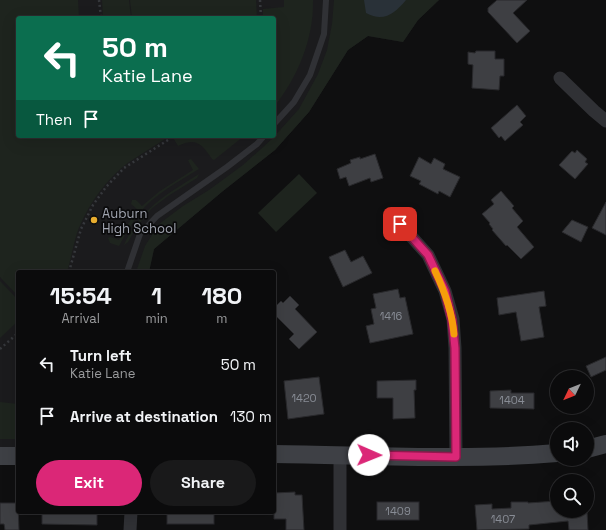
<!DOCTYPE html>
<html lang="en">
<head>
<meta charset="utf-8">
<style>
	body { margin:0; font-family:"Space Grotesk",sans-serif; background:#19191a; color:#f1f3f6; height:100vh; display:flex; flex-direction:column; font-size:15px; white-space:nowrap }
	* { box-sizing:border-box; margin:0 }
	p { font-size:13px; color:#9a9b9d }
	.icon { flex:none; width:22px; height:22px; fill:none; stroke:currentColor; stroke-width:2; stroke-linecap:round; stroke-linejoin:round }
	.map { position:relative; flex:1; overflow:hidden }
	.side { position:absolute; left:16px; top:270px; width:260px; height:244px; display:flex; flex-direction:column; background:#0b0b0c; border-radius:4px; box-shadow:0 4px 16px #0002,0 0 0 1px #2b2b2d }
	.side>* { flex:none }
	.hud { position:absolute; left:16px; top:16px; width:260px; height:122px; border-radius:4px; box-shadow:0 4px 16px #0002,0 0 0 1px #2b2b2d; background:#0b6e4f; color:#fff; overflow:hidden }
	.needle { width:26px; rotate:227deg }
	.fabs { position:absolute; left:550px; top:370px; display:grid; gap:8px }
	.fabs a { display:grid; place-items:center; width:44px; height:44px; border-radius:50%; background:#0b0b0c; box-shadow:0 4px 16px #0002,0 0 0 1px #2b2b2d; font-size:20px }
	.pin { position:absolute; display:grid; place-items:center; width:34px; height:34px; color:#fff; margin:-17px; border-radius:8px; box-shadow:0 2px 6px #0006 }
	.me { position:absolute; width:44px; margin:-22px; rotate:91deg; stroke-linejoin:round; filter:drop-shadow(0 0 3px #0008) }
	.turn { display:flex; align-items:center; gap:14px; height:84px; padding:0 20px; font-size:18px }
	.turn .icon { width:52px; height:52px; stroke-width:2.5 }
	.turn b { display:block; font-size:28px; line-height:34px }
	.then { display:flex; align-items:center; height:38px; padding:0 20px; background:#0003; gap:8px; font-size:15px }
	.eta { display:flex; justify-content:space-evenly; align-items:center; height:68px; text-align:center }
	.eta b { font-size:24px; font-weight:600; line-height:28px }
	.cta { display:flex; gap:8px; margin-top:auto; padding:8px 20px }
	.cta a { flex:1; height:46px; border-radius:24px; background:#db2777; color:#fff; font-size:16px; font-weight:600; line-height:46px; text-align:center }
	.cta a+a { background:#19191a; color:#f1f3f6 }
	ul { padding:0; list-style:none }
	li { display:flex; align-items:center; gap:12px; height:52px; padding:0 20px }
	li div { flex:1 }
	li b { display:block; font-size:15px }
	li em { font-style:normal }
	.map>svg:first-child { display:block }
	.built { fill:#1b1b1d; fill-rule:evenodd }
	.green { fill:#1e241e }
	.water { fill:#293138 }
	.building { fill:#3e3f43; stroke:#29292c }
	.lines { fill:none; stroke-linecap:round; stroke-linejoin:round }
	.path { stroke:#36383c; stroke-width:2.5; stroke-dasharray:2 3; stroke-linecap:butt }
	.service { stroke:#303135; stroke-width:6 }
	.minor { stroke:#303135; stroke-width:13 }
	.secondary { stroke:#3e4045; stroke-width:18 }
	.route-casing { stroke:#8e194d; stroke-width:10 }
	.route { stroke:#db2777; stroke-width:7 }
	.slow { stroke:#f59e0b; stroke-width:7 }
	.poi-dot { fill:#e8ad2f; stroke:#0a0a0b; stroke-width:1.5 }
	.labels { text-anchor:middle; stroke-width:3.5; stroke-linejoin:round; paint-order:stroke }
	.number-label { font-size:11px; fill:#888c95 }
	.poi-label { font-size:13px; fill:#a1a5b0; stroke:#0a0a0b; text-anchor:start }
</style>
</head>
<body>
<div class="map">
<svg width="606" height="530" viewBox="0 0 606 530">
	<rect width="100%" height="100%" fill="#0f0f10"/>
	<path class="built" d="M 0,0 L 439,0 L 418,20 L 403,42 L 368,36 L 348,50 L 309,112 L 275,150 L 223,191 L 154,249 L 149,272 L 18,272 L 18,456 L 0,456 ZM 18,18 L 274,18 L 274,136 L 18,136 Z"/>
	<g class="green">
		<path d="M 0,0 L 78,0 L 79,18 L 18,18 L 18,136 L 164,136 L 165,139 C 153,147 141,154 129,162 C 106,179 87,206 77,233 C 73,246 71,259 67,272 L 18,272 L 18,296 L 0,277 Z"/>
		<polygon points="102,0 129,0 131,18 103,18"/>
		<polygon points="130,0 256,0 257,18 132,18"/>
		<path d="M 284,0 L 313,0 C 314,38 298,77 274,107 L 274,18 L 263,18 L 263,9 L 284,7 Z"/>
		<polygon points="334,0 439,0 418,20 403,42 368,36 348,50 309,112 275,150 223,191 154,249 149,272 136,272 145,246 159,224 183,206 209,190 243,165 272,139 299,109 318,74 327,50 332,24"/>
		<path d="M 172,136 L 244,136 L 214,160 L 212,159 C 202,144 196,137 178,146 Z"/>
		<path d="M 191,159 L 199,169 C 178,182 154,194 139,214 C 131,224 125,235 119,246 L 110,243 L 108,238 L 110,237 L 119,240 L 125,228 L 138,210 L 131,204 L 132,200 L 136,200 L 142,206 L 160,191 L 193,170 L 188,160 Z"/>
		<path d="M 199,174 L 197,178 L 168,196 L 151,209 L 137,226 L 128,242 L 124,245 C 140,209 167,194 199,174 Z"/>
		<polygon points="299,174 317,193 276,232 258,213"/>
		<polygon points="0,281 18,300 18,321 0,338"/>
		<polygon points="0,402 18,404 18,439 0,439"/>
	</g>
	<path class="water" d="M 364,0 L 406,0 C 395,13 384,23 366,13 Z"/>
	<g class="building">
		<polygon points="497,0 527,0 513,13 530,31 517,43 488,12 488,8"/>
		<polygon points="476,51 495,51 495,59 504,59 504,76 500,76 499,90 472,88 473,65 468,64 468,52 475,53"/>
		<polygon points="517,105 526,116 520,122 523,125 505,141 501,136 499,138 491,128"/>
		<polygon points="577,150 587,159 585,162 588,164 575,179 559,165 572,151 575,153"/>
		<polygon points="375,154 383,178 371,182 370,178 349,186 346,177 340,179 337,169 351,163 350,160 360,157 360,159"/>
		<polygon points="419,157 431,164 434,158 445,164 443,169 460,177 450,197 439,191 438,194 419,184 421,181 410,176"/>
		<polygon points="501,191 514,206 512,208 523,221 517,227 534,247 521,259 507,245 506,246 492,230 493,229 489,224 490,223 482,214 494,204 491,200"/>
		<polygon points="606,202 606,235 592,228"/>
		<polygon points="572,220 588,227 581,242 562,232"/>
		<polygon points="345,250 351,262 363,256 372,273 343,287 329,257"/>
		<polygon points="398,289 400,298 405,297 413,334 370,343 366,326 374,324 371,309 376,308 373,294"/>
		<polygon points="544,291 546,306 539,307 544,337 521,341 516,312 499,315 497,298"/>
		<polygon points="290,296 299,305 295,309 317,332 299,349 289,339 294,334 274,314 274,308 281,301 283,303"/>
		<polygon points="606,357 606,370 591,377 586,366"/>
		<polygon points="319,377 324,414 288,419 284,381"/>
		<polygon points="416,380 416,390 414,390 415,418 393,419 393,398 377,398 377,381"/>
		<polygon points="511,390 511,393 534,393 534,409 490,408 490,391"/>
		<polygon points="295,492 295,495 302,495 304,530 286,530 286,519 274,519 274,493"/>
		<polygon points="557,501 557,511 587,511 588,530 569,530 568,521 529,525 529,529 477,530 475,505 492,504 492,509 511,508 511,502 528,502 528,503"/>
		<rect x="377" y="502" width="42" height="18"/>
		<polygon points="0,503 18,503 19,530 5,530 4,524 0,524"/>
		<polygon points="42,512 97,512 97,525 42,524"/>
		<rect x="167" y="512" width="47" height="12"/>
	</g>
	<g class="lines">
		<g class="path">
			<polyline points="99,0 101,18"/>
			<polyline points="260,0 261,18"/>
			<polyline points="69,272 81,229 93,205 106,187 124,168 168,140 166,136"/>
			<polyline points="0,349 18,333"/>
		</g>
		<g class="service">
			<polyline points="274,124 294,102 310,75 324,34 326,0"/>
			<polyline points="127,272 140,234 157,216 227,167 257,144 264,136"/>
		</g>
		<g class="minor">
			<polyline points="560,78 594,111 606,121"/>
			<polyline points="400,224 428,255 445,291 453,319 455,348 456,457"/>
			<polyline points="130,530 131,512"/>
			<polyline points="340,530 340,455"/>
		</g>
		<g class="secondary">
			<polyline points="587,449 606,444"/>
			<path d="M 274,454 C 368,455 463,461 557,453"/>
			<polyline points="0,456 18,456"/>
		</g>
	</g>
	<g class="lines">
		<defs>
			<polyline id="route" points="369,455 456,457 455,348 452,320 445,291 428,255 400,224"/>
		</defs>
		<use href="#route" class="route-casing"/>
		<use href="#route" class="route"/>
		<path class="slow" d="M 435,271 C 445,292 452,311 454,334"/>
	</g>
	<circle class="poi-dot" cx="94" cy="220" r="4"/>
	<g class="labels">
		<g class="number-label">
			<text x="391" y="320">1416</text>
			<text x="304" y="402">1420</text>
			<text x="512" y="404">1404</text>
			<text x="398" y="515">1409</text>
			<text x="503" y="523">1407</text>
		</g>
		<g class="poi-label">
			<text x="102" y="218">Auburn<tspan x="102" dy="15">High School</tspan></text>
		</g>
	</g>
</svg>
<div class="fabs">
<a><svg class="needle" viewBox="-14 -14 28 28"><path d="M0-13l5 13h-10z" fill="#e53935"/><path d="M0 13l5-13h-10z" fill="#9a9b9d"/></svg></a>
<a><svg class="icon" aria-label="sound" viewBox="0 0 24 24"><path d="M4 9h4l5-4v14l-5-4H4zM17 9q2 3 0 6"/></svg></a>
<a><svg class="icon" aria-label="search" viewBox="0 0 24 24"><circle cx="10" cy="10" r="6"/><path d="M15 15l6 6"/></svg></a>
</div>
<div class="pin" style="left:400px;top:224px;background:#d93025"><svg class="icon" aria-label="arrive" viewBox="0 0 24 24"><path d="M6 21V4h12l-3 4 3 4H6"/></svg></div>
<svg class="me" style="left:369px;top:455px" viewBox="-20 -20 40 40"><circle r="19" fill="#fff"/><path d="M0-13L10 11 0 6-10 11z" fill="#db2777"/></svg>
<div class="hud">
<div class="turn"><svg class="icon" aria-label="left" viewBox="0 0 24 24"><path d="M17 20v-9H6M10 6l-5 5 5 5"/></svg><div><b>50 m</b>Katie Lane</div></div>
<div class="then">Then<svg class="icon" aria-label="arrive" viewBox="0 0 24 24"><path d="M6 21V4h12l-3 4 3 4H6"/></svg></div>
</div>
<section class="side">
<div class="eta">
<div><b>15:54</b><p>Arrival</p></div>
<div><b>1</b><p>min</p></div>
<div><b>180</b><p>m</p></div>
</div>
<ul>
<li><svg class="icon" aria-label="left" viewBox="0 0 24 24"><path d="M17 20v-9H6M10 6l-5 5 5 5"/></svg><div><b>Turn left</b><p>Katie Lane</p></div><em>50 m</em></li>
<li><svg class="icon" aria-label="arrive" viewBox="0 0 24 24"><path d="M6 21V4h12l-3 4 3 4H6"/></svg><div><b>Arrive at destination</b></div><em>130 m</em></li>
</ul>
<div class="cta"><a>Exit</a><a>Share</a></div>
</section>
</div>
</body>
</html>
